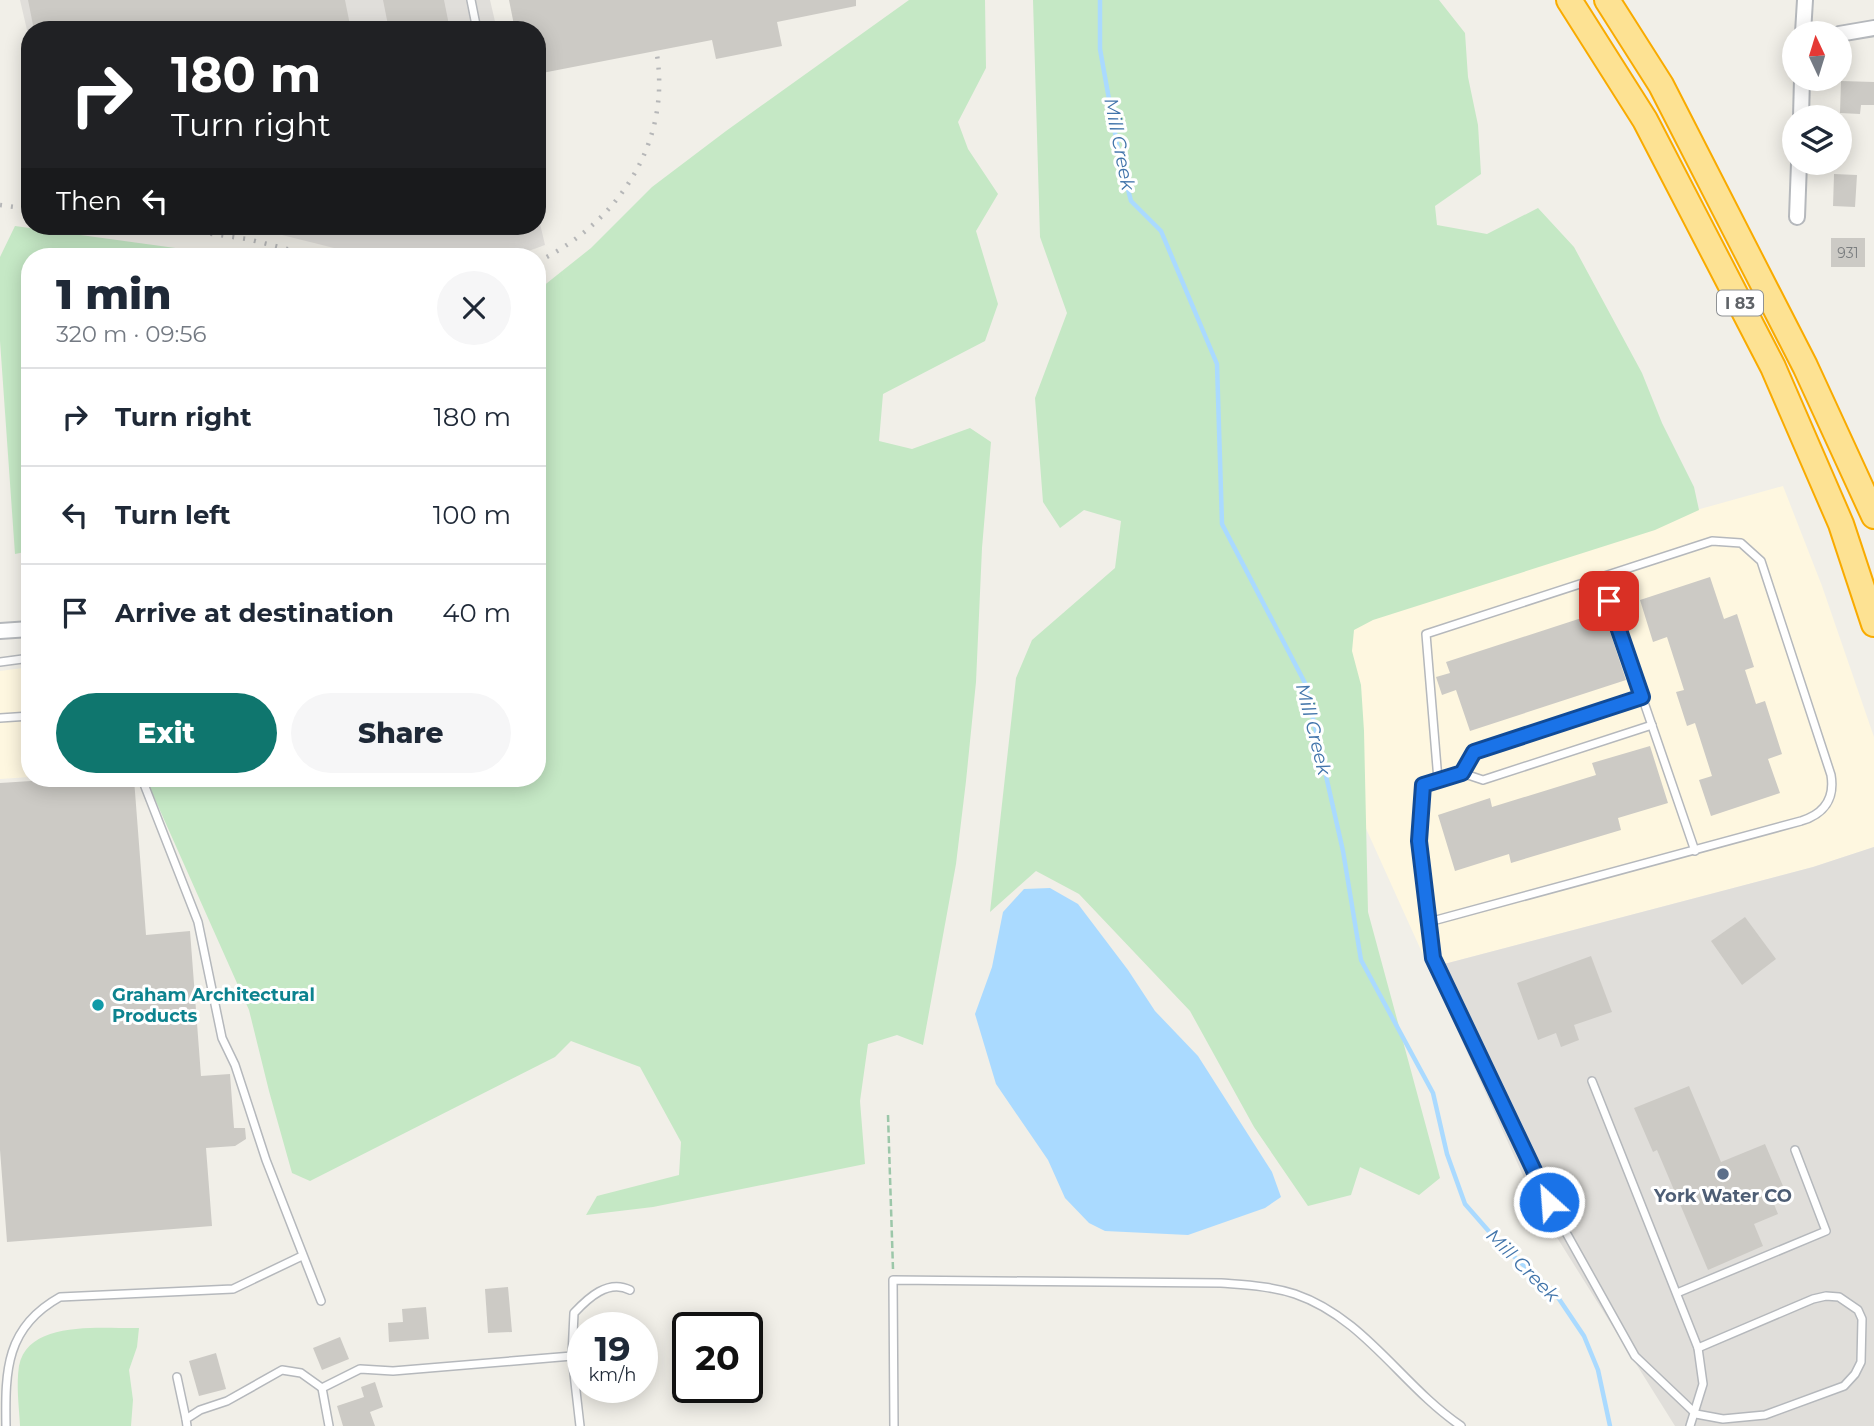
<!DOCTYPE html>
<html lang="en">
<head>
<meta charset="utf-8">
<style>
	body { margin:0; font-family:Montserrat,sans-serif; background:#f6f6f7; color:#1f2937; height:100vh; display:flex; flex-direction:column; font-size:26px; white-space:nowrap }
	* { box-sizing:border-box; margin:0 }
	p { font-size:23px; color:#747a83 }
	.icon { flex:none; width:38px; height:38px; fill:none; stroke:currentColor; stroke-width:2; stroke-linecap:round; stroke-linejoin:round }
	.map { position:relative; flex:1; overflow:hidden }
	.drawer { position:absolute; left:21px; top:248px; width:525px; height:539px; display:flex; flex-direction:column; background:#fff; border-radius:28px; box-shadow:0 4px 18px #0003 }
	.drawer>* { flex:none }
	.top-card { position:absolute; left:21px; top:21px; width:525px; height:214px; border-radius:28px; box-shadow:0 4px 18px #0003; background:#202124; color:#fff; overflow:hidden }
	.needle { width:46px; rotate:356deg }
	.buttons { position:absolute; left:1782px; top:21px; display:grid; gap:14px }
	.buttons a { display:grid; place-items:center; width:70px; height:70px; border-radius:50%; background:#fff; box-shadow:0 4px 18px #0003; font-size:35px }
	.speed { position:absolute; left:567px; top:1312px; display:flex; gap:14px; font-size:35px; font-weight:700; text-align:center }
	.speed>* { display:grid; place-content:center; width:91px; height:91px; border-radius:50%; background:#fff; box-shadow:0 4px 18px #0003; line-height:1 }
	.speed small { font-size:18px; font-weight:400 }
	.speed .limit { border:4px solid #111; border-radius:10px; background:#fff; color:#111 }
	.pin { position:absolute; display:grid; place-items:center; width:60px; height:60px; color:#fff; margin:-30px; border-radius:14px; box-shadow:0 4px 10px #0006 }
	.me { position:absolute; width:77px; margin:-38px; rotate:334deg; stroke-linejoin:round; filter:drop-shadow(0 0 5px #0008) }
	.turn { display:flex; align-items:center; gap:24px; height:147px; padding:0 35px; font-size:32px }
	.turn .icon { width:91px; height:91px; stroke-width:2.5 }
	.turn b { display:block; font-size:49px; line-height:60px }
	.then { display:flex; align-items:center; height:66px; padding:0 35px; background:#0003; gap:14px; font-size:26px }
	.round { display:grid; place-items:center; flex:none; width:74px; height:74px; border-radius:37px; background:#f6f6f7 }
	.summary { display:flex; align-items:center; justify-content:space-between; height:119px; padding:0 35px }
	h1 { font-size:42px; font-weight:800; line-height:52px }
	.primary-button { display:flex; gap:14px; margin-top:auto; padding:14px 35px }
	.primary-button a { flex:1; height:80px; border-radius:42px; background:#0f766e; color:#fff; font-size:28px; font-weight:800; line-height:80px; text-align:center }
	.primary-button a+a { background:#f6f6f7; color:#1f2937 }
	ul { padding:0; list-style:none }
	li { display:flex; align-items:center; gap:21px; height:98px; padding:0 35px; border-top:2px solid #e0e1e3 }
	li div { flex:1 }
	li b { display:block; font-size:26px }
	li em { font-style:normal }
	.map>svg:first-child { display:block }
	.commercial { fill:#fef7e0 }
	.industrial { fill:#e0deda }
	.green { fill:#c5e8c5 }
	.water { fill:#aadaff }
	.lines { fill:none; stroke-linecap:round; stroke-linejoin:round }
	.stream { stroke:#aadaff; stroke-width:4.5 }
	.building { fill:#cccac5 }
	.lane-casing { stroke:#b5b8bc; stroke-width:10 }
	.street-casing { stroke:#b5b8bc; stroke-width:18 }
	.highway-casing { stroke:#f9ab00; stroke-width:28 }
	.path { stroke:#9cc7a9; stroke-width:2.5; stroke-dasharray:7 3.5; stroke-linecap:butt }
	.lane { stroke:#fff; stroke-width:7 }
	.street { stroke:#fff; stroke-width:14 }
	.highway { stroke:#fde293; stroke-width:24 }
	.rail { stroke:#b6b7b8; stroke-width:4.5; stroke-dasharray:2 9; stroke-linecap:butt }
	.route-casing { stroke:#114b97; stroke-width:18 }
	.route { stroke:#1a73e8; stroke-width:12 }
	.culture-dot { fill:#0f9aa8; stroke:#fff; stroke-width:2.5 }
	.service-dot { fill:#5c6f8a; stroke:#fff; stroke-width:2.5 }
	.labels { text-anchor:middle; stroke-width:6; stroke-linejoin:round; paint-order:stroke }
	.number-label { font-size:14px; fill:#7a7d7f }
	.shield { fill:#fff; stroke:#8f9295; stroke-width:2 }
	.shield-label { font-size:16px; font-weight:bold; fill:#5f6368 }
	.culture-label { font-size:18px; font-weight:bold; fill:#0d838f; stroke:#fff; text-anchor:start }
	.service-label { font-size:18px; font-weight:bold; fill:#4e5e75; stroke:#fff }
	.water-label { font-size:19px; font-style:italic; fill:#4174aa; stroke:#fff }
</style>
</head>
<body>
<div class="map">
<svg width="1874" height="1426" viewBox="0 0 1874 1426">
	<rect width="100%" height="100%" fill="#f1efe8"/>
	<g class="commercial">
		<polygon points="1783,486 1822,586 1874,737 1874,847 1813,867 1429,968 1275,627"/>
		<polygon points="30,667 30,777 0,779 0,671"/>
	</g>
	<g class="industrial">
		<polygon points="20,0 490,0 497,30 30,30 30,43"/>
		<polygon points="537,211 545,245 512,257 370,257 274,233 227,226 537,226"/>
		<polygon points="1874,847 1874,1426 1675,1426 1536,1204 1429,968 1813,867"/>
	</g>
	<g class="green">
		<polygon points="909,0 985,0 986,68 958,122 968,149 998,194 976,231 998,304 985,341 883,394 879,441 912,449 970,428 991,442 982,548 976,682 966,781 956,864 923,1045 897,1035 868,1044 860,1101 865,1164 653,1207 586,1215 597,1196 679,1175 681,1142 640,1067 571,1041 555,1057 310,1181 292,1173 269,1091 249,1010 146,779 537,779 537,291 591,248 652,187 726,131"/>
		<polygon points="1033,0 1439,0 1465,33 1468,77 1478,125 1481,174 1435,206 1437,225 1487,234 1538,208 1574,247 1642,373 1662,423 1694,487 1699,510 1655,530 1373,620 1354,630 1352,651 1361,685 1364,731 1368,912 1440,1178 1419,1195 1360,1167 1351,1195 1308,1206 1254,1127 1190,1011 1079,894 1036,871 990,912 1016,678 1032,640 1115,568 1121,521 1084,510 1060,528 1043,502 1035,398 1067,313 1040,237"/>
		<polygon points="15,226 241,257 128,257 87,252 86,257 30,257 30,551 15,554 0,341 0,257"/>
		<path d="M 139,1328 L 137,1347 L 129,1370 L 133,1400 L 131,1426 L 20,1426 C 19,1407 16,1385 19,1366 C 28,1319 103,1329 139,1328 Z"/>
	</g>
	<polygon class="water" points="1050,888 1078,904 1128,970 1155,1011 1198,1056 1272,1172 1281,1197 1265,1208 1188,1235 1105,1231 1089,1223 1065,1198 1048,1160 996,1084 975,1014 992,967 1003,912 1024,889"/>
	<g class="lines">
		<polyline class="stream" points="1100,0 1100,49 1119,155 1131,201 1161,231 1217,364 1222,524 1305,683 1343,851 1361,960 1433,1093 1447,1154 1465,1204 1500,1244 1555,1293 1584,1336 1598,1370 1610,1426"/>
	</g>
	<g class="building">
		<polygon points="28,0 345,0 351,30 216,30 214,23 183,30 34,30"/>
		<polygon points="383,0 444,0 450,30 389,30"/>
		<polygon points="509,0 856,0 856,6 777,22 782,46 716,59 712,40 537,74 537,30 515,30"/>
		<polygon points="1841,81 1874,82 1874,105 1861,105 1860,114 1840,113"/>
		<polygon points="1834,174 1857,175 1855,207 1833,206"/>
		<rect x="1831" y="238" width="34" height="29"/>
		<polygon points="1710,577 1724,619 1737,614 1754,667 1745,670 1756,704 1765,701 1782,754 1768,759 1780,793 1711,816 1699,780 1712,776 1695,723 1687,726 1676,692 1684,690 1667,637 1653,642 1640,600"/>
		<polygon points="1603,611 1626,680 1470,731 1456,690 1442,695 1436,677 1450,673 1446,662"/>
		<polygon points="1650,746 1668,803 1618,818 1621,830 1511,863 1509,854 1455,871 1438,815 1490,798 1492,807 1596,775 1592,763"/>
		<polygon points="62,779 134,779 146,935 190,931 201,1076 230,1074 234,1128 245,1128 246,1139 235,1146 206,1148 212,1226 7,1242 0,1150 0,783"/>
		<polygon points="1745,917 1776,959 1742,985 1711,941"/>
		<polygon points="1591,956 1612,1012 1574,1025 1579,1040 1561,1047 1556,1033 1538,1040 1517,983"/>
		<polygon points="1689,1086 1721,1162 1765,1144 1783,1186 1769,1192 1778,1214 1754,1224 1763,1246 1708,1270 1657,1150 1653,1152 1634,1108"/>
		<polygon points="508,1287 512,1332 488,1333 485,1289"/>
		<polygon points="426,1307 429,1339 389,1342 388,1323 403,1322 402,1309"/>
		<polygon points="340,1337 349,1359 322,1370 313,1348"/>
		<polygon points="216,1353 226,1389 199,1396 189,1361"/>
		<polygon points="375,1382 383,1407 370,1412 375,1426 343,1426 337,1406 364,1397 361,1387"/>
	</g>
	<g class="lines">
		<defs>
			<g id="lane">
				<polyline points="471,0 477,30"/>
				<polyline points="1601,577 1695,851"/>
				<polyline points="0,662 30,658"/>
				<polyline points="0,718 30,716"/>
				<polyline points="1462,773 1474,752 1642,697"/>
				<polyline points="142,779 198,922 222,1038 235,1065 266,1160 321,1301"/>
				<polyline points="1438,780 1462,773 1483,780 1652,725"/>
				<path d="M 1429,922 L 1801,821 C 1824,814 1835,799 1831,775 L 1761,561 L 1741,543 L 1712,541 L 1426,634 L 1438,780 L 1423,785 L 1419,840 L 1433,958 L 1549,1202 L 1635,1356 L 1696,1414 L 1723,1419 L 1765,1415 L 1844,1386 L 1855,1374 L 1861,1362 L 1862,1319 L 1858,1310 L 1839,1297 L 1826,1296 L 1813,1299 L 1698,1348"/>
				<polyline points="1592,1081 1698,1348 1703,1384 1690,1426"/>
				<polyline points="1677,1293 1826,1231 1795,1150"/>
				<path d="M 572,1356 L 574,1313 C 588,1298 608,1279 630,1290"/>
				<polyline points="177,1377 186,1419"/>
				<path d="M 6,1426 C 5,1370 6,1327 60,1297 L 233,1289 L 302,1256"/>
				<polyline points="187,1426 186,1419 200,1410 227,1401 282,1370 301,1373 322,1388"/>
				<polyline points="329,1426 322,1388 360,1369 393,1371 572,1356 580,1426"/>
				<path d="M 894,1426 L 893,1280 L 1221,1283 C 1245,1285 1271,1286 1295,1294 C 1365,1318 1402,1386 1461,1426"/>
			</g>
			<g id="street">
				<polyline points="1803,33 1805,0"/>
				<polyline points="1839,34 1874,28"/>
				<polyline points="1801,117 1802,79"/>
				<polyline points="1797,217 1799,163"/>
				<polyline points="0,631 30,629"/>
			</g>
			<g id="highway">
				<polyline points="1569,0 1645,120 1773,367 1841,524 1874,624"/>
				<polyline points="1607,0 1661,85 1805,366 1874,516"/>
			</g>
		</defs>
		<use href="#lane" class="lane-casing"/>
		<use href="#street" class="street-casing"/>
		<use href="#highway" class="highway-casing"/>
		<polyline class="path" points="888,1115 893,1269"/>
		<use href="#lane" class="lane"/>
		<use href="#street" class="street"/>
		<use href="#highway" class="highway"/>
		<g class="rail">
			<polyline points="0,205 30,209"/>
			<polyline points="156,226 247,239 320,257"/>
			<path d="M 537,262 C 616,224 671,145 657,55"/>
		</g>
	</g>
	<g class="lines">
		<defs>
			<polyline id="route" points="1549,1202 1433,958 1419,841 1423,785 1462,773 1474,752 1642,697 1609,601"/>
		</defs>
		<use href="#route" class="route-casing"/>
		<use href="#route" class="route"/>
	</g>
	<circle class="culture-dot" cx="98" cy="1005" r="7"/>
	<circle class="service-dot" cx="1723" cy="1174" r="7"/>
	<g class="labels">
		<g class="number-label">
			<text x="1848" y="258">931</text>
		</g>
		<rect class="shield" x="1717" y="290.5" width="46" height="25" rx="5"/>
		<g class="shield-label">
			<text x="1740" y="309">I 83</text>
		</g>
		<g class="culture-label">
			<text x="112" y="1001">Graham Architectural<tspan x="112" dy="21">Products</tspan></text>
		</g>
		<g class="service-label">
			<text x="1723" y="1202">York Water CO</text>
		</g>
		<g class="water-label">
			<text transform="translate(1120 144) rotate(79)" y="7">Mill Creek</text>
			<text transform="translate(1314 729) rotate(76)" y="7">Mill Creek</text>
			<text transform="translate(1523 1265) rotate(45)" y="7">Mill Creek</text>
		</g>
	</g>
</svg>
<div class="buttons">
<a><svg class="needle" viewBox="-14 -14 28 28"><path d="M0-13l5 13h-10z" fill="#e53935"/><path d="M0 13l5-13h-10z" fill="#747a83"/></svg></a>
<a><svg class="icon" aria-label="layers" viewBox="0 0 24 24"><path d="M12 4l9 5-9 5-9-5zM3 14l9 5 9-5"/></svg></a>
</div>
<div class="speed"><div>19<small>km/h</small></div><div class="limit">20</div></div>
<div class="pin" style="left:1609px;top:601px;background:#d93025"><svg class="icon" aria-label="arrive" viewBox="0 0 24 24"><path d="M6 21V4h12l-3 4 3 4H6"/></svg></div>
<svg class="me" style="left:1549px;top:1202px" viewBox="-20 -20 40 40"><circle r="17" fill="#1a73e8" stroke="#fff" stroke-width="3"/><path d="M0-11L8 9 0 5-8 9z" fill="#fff"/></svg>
<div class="top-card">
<div class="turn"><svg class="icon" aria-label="right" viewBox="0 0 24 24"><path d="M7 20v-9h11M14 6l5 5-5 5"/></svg><div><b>180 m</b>Turn right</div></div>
<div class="then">Then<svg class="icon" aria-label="left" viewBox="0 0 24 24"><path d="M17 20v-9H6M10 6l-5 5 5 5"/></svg></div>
</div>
<section class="drawer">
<div class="summary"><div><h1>1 min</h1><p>320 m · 09:56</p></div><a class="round"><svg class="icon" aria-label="close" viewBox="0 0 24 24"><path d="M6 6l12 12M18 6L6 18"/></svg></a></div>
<ul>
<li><svg class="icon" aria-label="right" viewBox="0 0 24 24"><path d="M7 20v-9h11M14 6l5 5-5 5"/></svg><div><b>Turn right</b></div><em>180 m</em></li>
<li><svg class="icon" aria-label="left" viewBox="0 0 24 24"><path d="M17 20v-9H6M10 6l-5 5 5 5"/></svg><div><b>Turn left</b></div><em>100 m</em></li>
<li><svg class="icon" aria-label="arrive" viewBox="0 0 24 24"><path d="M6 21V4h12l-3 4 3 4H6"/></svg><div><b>Arrive at destination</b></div><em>40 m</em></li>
</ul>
<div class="primary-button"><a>Exit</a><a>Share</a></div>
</section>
</div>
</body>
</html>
